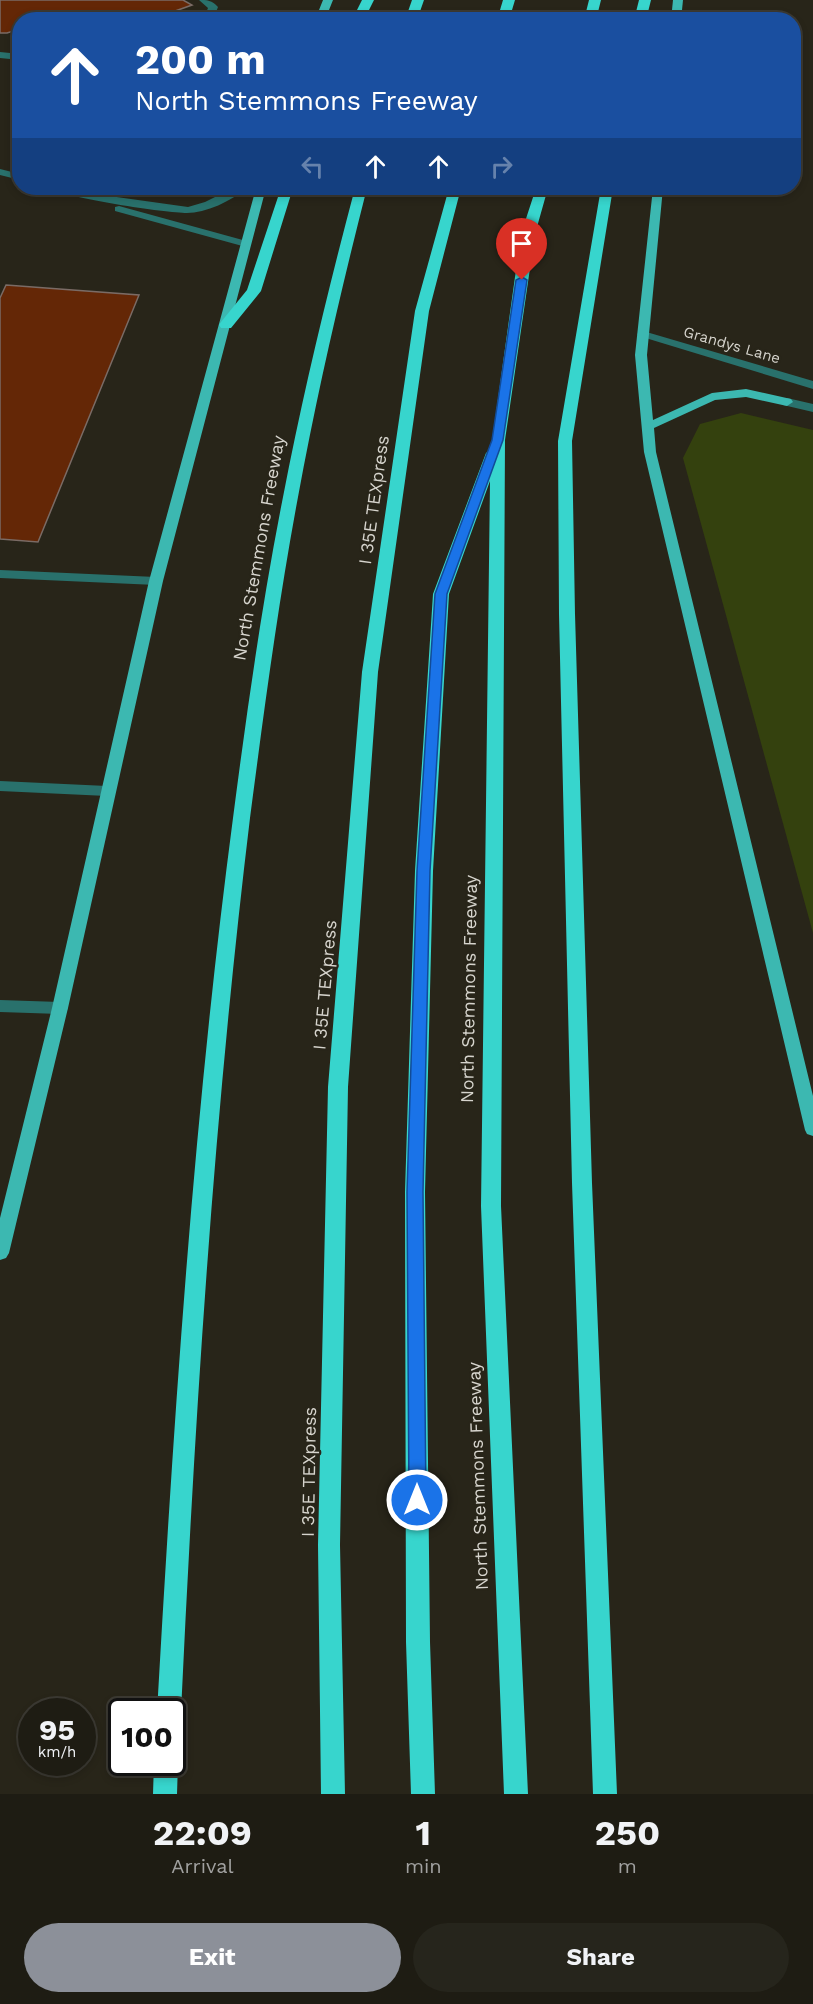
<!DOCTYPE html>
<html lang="en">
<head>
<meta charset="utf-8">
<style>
	body { margin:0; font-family:"Work Sans",sans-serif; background:#26251c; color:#f1f3f6; height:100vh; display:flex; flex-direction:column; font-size:22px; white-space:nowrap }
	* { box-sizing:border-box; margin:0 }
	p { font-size:20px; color:#a1a1a0 }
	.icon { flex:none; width:33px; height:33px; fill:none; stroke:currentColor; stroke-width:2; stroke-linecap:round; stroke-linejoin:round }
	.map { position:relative; height:1794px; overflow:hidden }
	.side { display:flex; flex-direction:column; background:#1e1c13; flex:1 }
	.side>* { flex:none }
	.top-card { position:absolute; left:12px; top:12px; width:789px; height:183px; border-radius:24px; box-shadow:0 3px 9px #0003,0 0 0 2px #3c3a33; background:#1a4fa0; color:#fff; overflow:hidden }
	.speed { position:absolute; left:18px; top:1698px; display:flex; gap:12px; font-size:30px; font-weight:700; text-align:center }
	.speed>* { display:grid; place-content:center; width:78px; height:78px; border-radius:50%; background:#1e1c13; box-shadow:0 3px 9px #0003,0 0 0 2px #3c3a33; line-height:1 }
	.speed small { font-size:15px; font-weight:400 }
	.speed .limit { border:3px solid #111; border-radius:9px; background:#fff; color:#111 }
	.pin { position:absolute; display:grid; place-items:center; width:51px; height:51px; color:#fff; margin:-62px -26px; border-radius:50% 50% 50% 0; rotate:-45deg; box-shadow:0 0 6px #0007 }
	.pin .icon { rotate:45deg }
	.me { position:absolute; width:66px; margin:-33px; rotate:0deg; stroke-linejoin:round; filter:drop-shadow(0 0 4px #0008) }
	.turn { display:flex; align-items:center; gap:21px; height:126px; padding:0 24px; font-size:27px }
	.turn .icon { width:78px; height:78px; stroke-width:2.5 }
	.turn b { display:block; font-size:42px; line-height:51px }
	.lanes { display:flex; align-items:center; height:57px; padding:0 24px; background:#0003; justify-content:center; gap:30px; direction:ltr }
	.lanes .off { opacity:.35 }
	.eta { display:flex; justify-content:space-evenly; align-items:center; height:102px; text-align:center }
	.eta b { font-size:36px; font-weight:700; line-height:42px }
	.button { display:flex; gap:12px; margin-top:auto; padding:12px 24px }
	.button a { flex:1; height:69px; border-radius:36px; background:#8c9099; color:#fff; font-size:24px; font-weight:700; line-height:69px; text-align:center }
	.button a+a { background:#26251c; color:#f1f3f6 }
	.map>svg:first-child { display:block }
	.green { fill:#34410e }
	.building { fill:#642706; stroke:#7a6b65; stroke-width:1.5 }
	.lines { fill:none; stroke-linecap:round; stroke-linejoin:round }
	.minor { fill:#29716c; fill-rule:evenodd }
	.major { fill:#3cb8b1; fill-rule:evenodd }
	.highway { fill:#37d5cd; fill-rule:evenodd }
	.route { fill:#1a73e8; stroke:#114b97; stroke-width:1.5 }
	.labels { text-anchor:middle; stroke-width:4.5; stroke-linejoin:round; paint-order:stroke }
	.far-street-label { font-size:15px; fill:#d6d4cd; stroke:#282519 }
	.street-label { font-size:18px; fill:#d6d4cd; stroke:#282519 }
</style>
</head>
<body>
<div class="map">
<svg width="813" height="1794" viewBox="0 0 813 1794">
	<rect width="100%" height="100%" fill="#282519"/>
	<polygon class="green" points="741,413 813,430 813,933 683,458 700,424"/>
	<g class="building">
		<polygon points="0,0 183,0 192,5 150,20 20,20 20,29 7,33 0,33"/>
		<polygon points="6,285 139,295 38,542 0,539 0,298"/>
	</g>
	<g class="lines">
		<g class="minor">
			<path d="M 199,0 C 207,0 212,0 218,7 L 213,20 L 203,20 L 208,8 Z"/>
			<polygon points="0,52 20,54 20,60 0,58"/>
			<polygon points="0,169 20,174 20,180 0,175"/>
			<path d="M 52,188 L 68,188 L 88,193 L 188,207 L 205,202 L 233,188 L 245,188 C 233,201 205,213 187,213 C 167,213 64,198 52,188 Z"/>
			<polygon points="119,206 250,242 251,244 246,247 115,211 115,207"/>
			<polygon points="643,331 813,381 813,389 639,336 637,334"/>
			<polygon points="787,398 813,404 813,412 783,405 781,402"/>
			<polygon points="0,570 156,577 163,581 156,585 0,578"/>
			<polygon points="0,781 107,786 114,791 107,796 0,791"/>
			<polygon points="0,1000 60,1002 66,1004 68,1008 66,1012 60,1014 0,1012"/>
		</g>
		<g class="major">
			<polygon points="323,0 333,0 325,20 315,20"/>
			<polygon points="673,0 683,0 681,20 671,20"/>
			<polygon points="256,188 266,188 163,581 68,1008 9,1253 6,1258 0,1260 0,1218 52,1008 149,581"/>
			<polygon points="653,188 663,188 647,355 653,420 712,393 746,389 791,399 793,402 787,406 746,397 715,400 654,428 656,452 813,1096 813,1136 807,1134 805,1130 644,452 635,355"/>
		</g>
		<g class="highway">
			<polygon points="362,0 374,0 364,20 352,20"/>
			<polygon points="412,0 424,0 417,20 405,20"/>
			<polygon points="503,0 515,0 509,20 497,20"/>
			<polygon points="589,0 601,0 596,20 584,20"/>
			<polygon points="639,0 651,0 646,20 634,20"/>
			<polygon points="281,188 293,188 261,291 231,328 221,328 219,325 221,322 247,290"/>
			<path d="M 355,188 L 367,188 C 341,290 317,393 298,497 C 278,604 264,711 250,818 C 214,1115 195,1413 181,1712 L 177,1720 L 172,1722 L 172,1712 L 157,1712 C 174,1413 194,1114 233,818 C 247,710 262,603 283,497 C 303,393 328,290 355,188 Z"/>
			<polygon points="449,188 461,188 429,311 378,672 348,1087 340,1545 345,1794 321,1794 318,1545 328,1087 362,672 415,311"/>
			<polygon points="536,188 548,188 535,234 505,440 501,1206 528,1794 504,1794 481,1206 490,481 449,594 433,871 425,1192 430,1642 435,1794 411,1794 406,1642 405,1192 415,871 433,594 486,453 491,449 521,234"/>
			<polygon points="601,188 613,188 572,441 575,614 592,1183 617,1794 593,1794 572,1183 559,614 558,441"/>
			<polygon points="172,1753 178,1762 177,1794 153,1794 154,1762 172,1762"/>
		</g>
	</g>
	<polygon class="route" points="522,277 527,280 503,440 447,594 430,871 423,1192 426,1500 423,1505 417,1507 411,1505 409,1500 407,1192 417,871 435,594 492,440 516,280"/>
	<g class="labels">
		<g class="far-street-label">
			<text transform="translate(732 345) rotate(16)" y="5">Grandys Lane</text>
		</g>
		<g class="street-label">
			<text transform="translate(374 500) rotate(-82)" y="6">I 35E TEXpress</text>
			<text transform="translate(259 548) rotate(-80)" y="6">North Stemmons Freeway</text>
			<text transform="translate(325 985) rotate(-85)" y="6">I 35E TEXpress</text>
			<text transform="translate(469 989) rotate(-89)" y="6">North Stemmons Freeway</text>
			<text transform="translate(309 1472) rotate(-89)" y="6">I 35E TEXpress</text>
			<text transform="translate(478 1476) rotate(-92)" y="6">North Stemmons Freeway</text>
		</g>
	</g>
</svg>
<div class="speed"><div>95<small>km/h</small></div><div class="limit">100</div></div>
<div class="pin" style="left:522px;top:280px;background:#d93025"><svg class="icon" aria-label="arrive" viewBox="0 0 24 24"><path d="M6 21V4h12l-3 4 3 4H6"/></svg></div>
<svg class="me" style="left:417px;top:1500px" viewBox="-20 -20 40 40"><circle r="17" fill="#1a73e8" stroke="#fff" stroke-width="3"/><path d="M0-11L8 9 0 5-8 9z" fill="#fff"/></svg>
<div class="top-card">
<div class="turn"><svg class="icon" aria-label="ahead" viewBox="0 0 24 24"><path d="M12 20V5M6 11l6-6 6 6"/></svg><div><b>200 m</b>North Stemmons Freeway</div></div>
<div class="lanes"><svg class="icon off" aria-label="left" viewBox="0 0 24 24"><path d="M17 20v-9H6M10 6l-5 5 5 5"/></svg><svg class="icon" aria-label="ahead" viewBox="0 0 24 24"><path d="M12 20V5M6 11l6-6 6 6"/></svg><svg class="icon" aria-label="ahead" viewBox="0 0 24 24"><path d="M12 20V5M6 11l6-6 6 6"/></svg><svg class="icon off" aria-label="right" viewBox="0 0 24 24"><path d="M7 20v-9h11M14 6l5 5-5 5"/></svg></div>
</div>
</div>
<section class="side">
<div class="eta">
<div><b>22:09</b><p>Arrival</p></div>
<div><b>1</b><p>min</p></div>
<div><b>250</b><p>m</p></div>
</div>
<div class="button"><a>Exit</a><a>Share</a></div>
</section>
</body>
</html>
